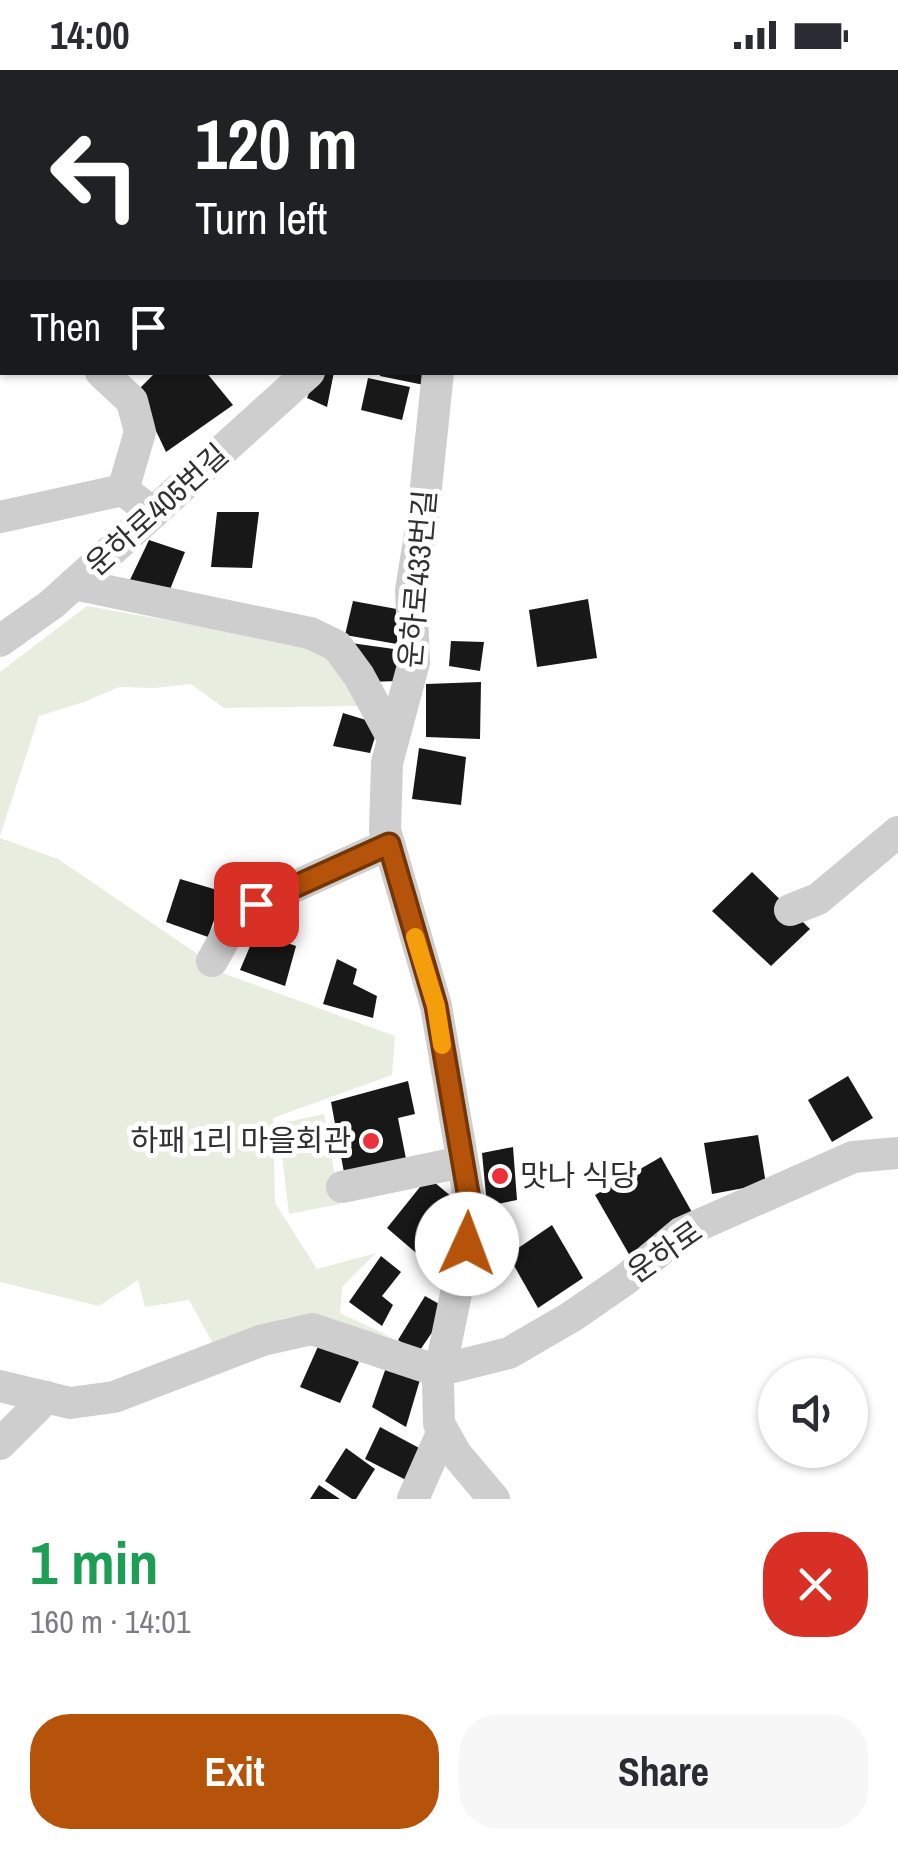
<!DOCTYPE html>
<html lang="en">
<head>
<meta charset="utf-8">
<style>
	body { margin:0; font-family:"Archivo Narrow","Noto Sans KR",sans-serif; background:#f7f7f7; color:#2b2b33; height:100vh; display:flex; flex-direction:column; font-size:38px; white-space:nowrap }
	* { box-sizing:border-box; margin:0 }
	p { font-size:32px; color:#7c7c81 }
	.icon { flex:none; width:55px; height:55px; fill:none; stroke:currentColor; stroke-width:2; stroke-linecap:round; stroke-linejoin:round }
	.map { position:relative; height:1429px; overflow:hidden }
	.details { display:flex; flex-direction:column; background:#fff; flex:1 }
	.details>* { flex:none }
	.guide { position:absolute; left:0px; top:0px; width:900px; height:305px; box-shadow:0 2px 8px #0004; background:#202124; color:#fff; overflow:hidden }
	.buttons { position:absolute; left:758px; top:1288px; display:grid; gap:20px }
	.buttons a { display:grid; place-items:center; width:110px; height:110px; border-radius:50%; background:#fff; box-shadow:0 2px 8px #0004; font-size:50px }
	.pin { position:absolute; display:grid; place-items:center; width:85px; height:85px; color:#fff; margin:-42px; border-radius:20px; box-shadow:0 5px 15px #0006 }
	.me { position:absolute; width:110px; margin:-55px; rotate:2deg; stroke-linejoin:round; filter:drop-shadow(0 0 8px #0008) }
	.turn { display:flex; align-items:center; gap:35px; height:210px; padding:0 30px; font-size:45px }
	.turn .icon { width:130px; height:130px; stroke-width:2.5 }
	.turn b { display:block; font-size:70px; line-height:85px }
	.then { display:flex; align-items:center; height:95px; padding:0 30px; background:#0003; gap:20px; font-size:38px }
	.round { display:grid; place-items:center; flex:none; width:105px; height:105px; border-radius:40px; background:#f7f7f7 }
	.head { display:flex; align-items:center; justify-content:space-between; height:170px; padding:0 30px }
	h1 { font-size:60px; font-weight:700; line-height:75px; color:#1e9e55 }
	.cta { display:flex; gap:20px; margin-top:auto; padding:20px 30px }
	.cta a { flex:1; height:115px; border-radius:40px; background:#b45309; color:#fff; font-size:40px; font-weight:700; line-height:115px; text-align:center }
	.cta a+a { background:#f7f7f7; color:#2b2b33 }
	.status { display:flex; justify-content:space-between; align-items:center; height:70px; padding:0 50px; background:#fff; direction:ltr }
	.status svg { height:28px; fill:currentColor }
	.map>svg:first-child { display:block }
	.green { fill:#e7eedf }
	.building { fill:#181818 }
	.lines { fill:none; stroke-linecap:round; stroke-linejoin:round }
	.minor { stroke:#cecece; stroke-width:32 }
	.route-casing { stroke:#753606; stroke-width:25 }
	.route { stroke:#b45309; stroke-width:18 }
	.slow { stroke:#f59e0b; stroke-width:18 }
	.poi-dot { fill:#ea313c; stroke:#fff; stroke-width:4 }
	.labels { text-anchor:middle; stroke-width:10; stroke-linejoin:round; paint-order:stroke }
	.street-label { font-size:30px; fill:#313131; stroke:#fff }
	.poi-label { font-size:30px; fill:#313131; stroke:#fff; text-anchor:end }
</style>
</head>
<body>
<div class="status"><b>14:00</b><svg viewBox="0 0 49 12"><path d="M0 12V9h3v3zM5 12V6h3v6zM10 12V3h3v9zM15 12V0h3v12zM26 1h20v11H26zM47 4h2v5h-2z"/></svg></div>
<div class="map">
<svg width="898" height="1429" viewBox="0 0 898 1429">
	<rect width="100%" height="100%" fill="#fff"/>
	<g class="green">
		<polygon points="87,536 310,576 332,583 362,636 224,638 191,614 154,618 119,617 84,632 39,646 0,766 0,602"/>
		<polygon points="0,768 58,789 196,883 214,900 395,966 392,1005 273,1048 275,1133 317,1199 376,1183 342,1217 340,1243 393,1268 344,1255 285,1248 215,1277 189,1230 145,1237 138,1210 99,1236 0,1212"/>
		<polygon points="324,1044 340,1134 289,1144 278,1054"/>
	</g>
	<g class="building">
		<polygon points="156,302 206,302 233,335 166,382 137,321"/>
		<polygon points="330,302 334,302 327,337 307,328 313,312"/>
		<polygon points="380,302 426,302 424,315 380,306"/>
		<polygon points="368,308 410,317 402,350 361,340"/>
		<polygon points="217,442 259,442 252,498 211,497"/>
		<polygon points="149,470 185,482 167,527 128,514"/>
		<polygon points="588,529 597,588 537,597 529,540"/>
		<polygon points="353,531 402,540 397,574 345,565"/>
		<polygon points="451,571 484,572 480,601 449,596"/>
		<polygon points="351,573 401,580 399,611 367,612"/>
		<polygon points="481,612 480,669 426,667 426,614"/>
		<polygon points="343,643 379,654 370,683 333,676"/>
		<polygon points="419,678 466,687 461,735 412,729"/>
		<polygon points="752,802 810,859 771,896 712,841"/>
		<polygon points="180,809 224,822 208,867 166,852"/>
		<polygon points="256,862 296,876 285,916 240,900"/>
		<polygon points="337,889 357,899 353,914 377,926 373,948 323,934"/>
		<polygon points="848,1006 873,1048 832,1072 808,1030"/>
		<polygon points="408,1011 415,1044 398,1048 407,1094 345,1108 331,1032"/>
		<polygon points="758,1065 766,1114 712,1124 704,1073"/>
		<polygon points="513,1077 517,1130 487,1136 482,1083"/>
		<polygon points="661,1087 693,1144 630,1186 595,1125"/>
		<polygon points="428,1107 464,1137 422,1188 387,1158"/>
		<polygon points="552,1155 583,1208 538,1238 508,1185"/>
		<polygon points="381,1186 401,1202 382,1226 393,1235 382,1256 349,1232"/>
		<polygon points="425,1226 448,1239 418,1283 398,1270"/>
		<polygon points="320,1272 359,1292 340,1333 300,1317"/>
		<polygon points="388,1292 422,1303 406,1357 372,1337"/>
		<polygon points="380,1357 421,1379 406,1410 365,1389"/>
		<polygon points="346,1378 375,1399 356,1429 352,1429 325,1411"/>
		<polygon points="319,1415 340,1429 310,1429"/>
	</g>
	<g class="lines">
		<g class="minor">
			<polyline points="501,2 501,0"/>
			<polyline points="589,2 590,0"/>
			<polyline points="101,302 132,331 140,362 123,420"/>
			<polyline points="438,302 423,446 411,520 414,592 387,693 385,760 436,936 472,1146 438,1311 439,1354 456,1384 494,1429"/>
			<polyline points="0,447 123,420 153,443"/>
			<polyline points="74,514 310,563 337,576 359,606 393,669"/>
			<polyline points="0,571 52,534 309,302"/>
			<polyline points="790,840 818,829 898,762"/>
			<polyline points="212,891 230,859 256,834 389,774"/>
			<polyline points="342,1117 462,1092"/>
			<polyline points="0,1316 70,1333 114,1327 263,1270 312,1259 426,1297 441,1300 509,1283 571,1247 626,1209 681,1163 853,1087 898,1083"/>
			<polyline points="0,1374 47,1327"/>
			<polyline points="413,1429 443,1361"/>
		</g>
	</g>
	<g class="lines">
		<defs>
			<polyline id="route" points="256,834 389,774 436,936 472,1146 467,1174"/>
		</defs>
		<use href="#route" class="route-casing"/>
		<use href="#route" class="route"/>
		<polyline class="slow" points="415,867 436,936 442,975"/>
	</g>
	<g class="poi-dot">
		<circle cx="371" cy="1071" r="10"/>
		<circle cx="500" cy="1106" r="10"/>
	</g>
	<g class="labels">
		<g class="street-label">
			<text transform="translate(157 440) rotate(-42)" y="10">운하로405번길</text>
			<text transform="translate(418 509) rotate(-85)" y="10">운하로433번길</text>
			<text transform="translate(665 1182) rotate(-35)" y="10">운하로</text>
		</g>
		<g class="poi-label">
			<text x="351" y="1081">하패 1리 마을회관</text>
			<text x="520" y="1116" text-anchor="start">맛나 식당</text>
		</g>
	</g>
</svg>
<div class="buttons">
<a><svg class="icon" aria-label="sound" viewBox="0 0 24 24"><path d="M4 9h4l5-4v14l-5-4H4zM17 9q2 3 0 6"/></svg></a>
</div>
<div class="pin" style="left:256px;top:834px;background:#d93025"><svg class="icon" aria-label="arrive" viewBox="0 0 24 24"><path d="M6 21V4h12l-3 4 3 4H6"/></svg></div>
<svg class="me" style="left:467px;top:1174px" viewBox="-20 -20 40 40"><circle r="19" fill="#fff"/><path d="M0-13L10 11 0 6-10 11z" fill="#b45309"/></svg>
<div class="guide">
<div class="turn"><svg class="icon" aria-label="left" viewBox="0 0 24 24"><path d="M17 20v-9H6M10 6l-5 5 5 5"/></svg><div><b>120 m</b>Turn left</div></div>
<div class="then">Then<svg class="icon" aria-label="arrive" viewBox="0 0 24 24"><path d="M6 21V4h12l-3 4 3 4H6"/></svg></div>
</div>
</div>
<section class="details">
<div class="head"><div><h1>1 min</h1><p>160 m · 14:01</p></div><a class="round" style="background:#d93025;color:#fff"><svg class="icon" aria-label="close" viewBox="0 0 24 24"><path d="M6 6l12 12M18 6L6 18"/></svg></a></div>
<div class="cta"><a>Exit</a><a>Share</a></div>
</section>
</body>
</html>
